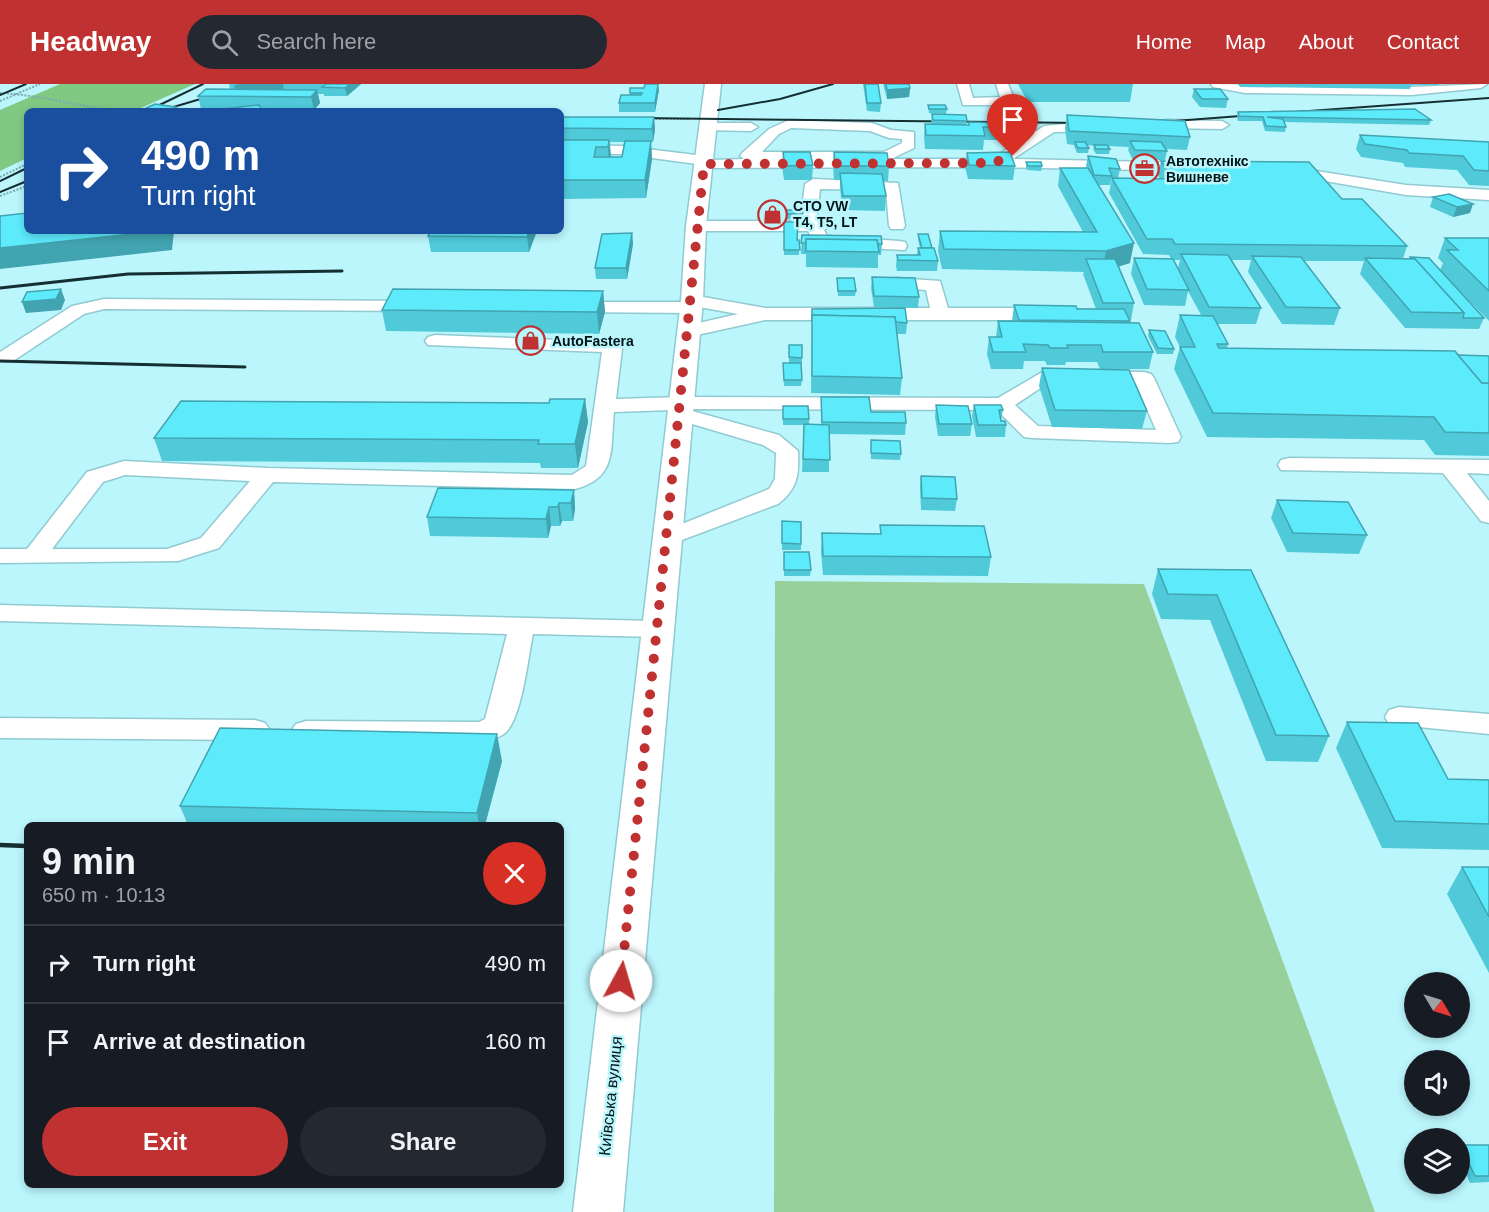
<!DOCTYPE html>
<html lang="en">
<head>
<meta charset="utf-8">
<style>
	body { margin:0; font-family:Arial,sans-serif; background:#242831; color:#f1f3f6; height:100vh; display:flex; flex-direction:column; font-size:22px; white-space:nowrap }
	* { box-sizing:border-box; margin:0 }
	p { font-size:20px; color:#9ea1a6 }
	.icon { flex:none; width:33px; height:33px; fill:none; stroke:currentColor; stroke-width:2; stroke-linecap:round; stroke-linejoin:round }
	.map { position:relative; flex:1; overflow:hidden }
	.panel { position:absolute; left:24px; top:738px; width:540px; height:366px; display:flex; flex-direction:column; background:#171b24; border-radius:9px; box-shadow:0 3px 9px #0003 }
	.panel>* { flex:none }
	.banner { position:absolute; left:24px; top:24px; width:540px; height:126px; border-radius:9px; box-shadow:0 3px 9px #0003; background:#1a4fa0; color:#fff; overflow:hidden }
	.needle { width:39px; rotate:128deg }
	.controls { position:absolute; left:1404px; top:888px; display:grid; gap:12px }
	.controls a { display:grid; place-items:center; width:66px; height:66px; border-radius:50%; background:#171b24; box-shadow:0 3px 9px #0003; font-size:30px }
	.pin { position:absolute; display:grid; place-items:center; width:51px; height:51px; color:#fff; margin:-62px -26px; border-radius:50% 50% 50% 0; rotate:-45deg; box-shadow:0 0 6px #0007 }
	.pin .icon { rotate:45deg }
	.me { position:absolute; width:66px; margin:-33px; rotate:6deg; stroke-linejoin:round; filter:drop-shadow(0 0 4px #0008) }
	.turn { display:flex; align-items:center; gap:21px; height:126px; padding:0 18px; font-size:27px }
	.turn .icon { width:78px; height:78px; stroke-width:2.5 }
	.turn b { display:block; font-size:42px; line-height:51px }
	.round { display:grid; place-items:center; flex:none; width:63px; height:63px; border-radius:32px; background:#242831 }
	.overview { display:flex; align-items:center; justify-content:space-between; height:102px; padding:0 18px }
	h1 { font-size:36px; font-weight:700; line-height:45px }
	.primary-button { display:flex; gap:12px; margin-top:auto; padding:12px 18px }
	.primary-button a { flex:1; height:69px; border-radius:36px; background:#c03131; color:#fff; font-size:24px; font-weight:700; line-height:69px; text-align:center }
	.primary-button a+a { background:#242831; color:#f1f3f6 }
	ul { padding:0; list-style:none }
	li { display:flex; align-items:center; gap:18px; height:78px; padding:0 18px; border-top:2px solid #363941 }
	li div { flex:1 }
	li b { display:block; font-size:22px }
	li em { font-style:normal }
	header { display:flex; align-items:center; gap:36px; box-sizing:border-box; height:84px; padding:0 30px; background:#c03131; color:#fff }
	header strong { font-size:28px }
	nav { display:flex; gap:33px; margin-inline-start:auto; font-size:21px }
	.search { width:420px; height:54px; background:#242831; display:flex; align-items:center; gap:15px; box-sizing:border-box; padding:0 21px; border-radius:33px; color:#9ea1a6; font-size:22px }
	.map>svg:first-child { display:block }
	.green { fill:#98d09b }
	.forest { fill:#7fc983 }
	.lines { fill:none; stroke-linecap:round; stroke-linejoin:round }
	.minor-casing { stroke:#91cad1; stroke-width:3 }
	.major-casing { stroke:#91cad1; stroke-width:3 }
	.path { stroke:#7caaaf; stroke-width:2; stroke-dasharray:2 1.5; stroke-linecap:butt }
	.minor { fill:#fff; fill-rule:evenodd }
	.major { fill:#fff; fill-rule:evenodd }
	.rail-far2 { stroke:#152e31; stroke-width:2 }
	.rail-far1 { stroke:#152e31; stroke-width:3 }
	.rail { stroke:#152e31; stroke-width:4.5 }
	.wall { fill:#50cad9; fill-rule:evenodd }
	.shaded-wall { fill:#41a4b0 }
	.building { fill:#5debfc; stroke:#41a4b0; stroke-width:1.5 }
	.route { stroke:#c03131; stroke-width:10; stroke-dasharray:0 18 }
	.labels { text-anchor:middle; stroke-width:5; stroke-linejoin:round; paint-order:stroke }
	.far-poi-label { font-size:14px; font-weight:bold; fill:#001517; stroke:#bbf6fd; text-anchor:start }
	.street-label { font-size:16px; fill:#001517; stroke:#bbf6fd }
</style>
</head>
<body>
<header>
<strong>Headway</strong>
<div class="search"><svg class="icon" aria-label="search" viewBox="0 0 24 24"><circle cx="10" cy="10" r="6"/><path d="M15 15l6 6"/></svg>Search here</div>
<nav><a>Home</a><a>Map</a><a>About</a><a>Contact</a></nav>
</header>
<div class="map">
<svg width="1489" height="1128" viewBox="0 0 1489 1128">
	<rect width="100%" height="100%" fill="#bbf6fd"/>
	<polygon class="green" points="775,497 1144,500 1375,1128 774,1128"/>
	<polygon class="forest" points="60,0 195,0 134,27 27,27 27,74 0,87 0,26"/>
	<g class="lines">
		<defs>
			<g id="minor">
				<polygon points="957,0 969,0 973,14 1000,13 996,0 1008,0 1015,17 1008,21 963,21"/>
				<polygon points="1211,0 1412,3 1487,0 1481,4 1412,11 1245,9 1213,3"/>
				<path d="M 789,36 L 872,39 L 891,46 L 914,48 L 914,64 L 891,75 L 991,75 L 1044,42 L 1075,39 L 1101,40 L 1108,44 L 1106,47 L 1054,48 L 1013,75 L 1197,79 L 1204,83 L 1197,87 L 993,83 L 704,84 L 697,80 L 622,70 L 561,69 L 561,61 L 622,62 L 704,72 L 711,76 L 744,75 L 740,72 L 742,69 L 769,45 ZM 791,44 L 870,47 L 889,54 L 902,55 L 902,59 L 884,68 L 762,68 L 779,50 Z"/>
				<polygon points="1166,36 1222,37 1229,41 1222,45 1166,44 1149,47 1142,43 1144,40"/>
				<polygon points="708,39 751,39 758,43 751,47 703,46 703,40"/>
				<polygon points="1284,82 1406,101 1489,106 1489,116 1406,111 1279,89 1277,86"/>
				<polygon points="813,95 898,99 905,142 903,145 891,145 889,142 886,106 820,105 817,133 829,142 824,146 827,152 899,157 905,158 907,162 905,166 821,162 815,161 808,147 696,147 688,142 696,137 803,137 801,133 805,100"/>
				<polygon points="896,194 940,197 948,224 1049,224 1058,230 1049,236 765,236 688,253 681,251 679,247 681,243 738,230 699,223 697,228 691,229 569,228 560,223 569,218 685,218 686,212 692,211 765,224 930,224 926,206 890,203 887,199 890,195"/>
				<polygon points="104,215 420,217 429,222 420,227 104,225 84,230 13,277 0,277 0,268 72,222"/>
				<path d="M 435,251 L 611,258 L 622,265 L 616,315 L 680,313 L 998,314 L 1044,287 L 1144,288 L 1151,290 L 1154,294 L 1181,353 L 1178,358 L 1170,359 L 1032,354 L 1024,353 L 997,326 L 685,325 L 779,351 L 798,367 C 799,390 798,405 778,420 L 666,462 L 657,460 L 654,455 L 657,450 L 769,405 L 775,395 L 776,369 L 763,361 L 672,334 L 668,330 L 672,326 L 614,328 C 610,365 618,394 575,405 L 273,398 L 219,464 L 178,477 L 0,479 L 0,465 L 27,465 L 87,388 L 124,377 L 267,384 L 572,391 L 586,382 L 602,268 L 428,261 L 425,257 L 428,253 ZM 1048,299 L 1136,300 L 1156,346 L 1038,342 L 1015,321 ZM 125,391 L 250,397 L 201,454 L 167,465 L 52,465 L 103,398 Z"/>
				<polygon points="1289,374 1489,376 1489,390 1467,389 1489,417 1489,439 1481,437 1443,389 1281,386 1278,381 1281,376"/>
				<path d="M 0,521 L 656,537 L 665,539 L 669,545 L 665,551 L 656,553 L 533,550 C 528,573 522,635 505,649 C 499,654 490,656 483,658 L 306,657 L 296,654 L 291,647 L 296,640 L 306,637 L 479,638 L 485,635 L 507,550 L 0,537 Z"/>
				<polygon points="1399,623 1489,630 1489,650 1389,640 1385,633 1389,626"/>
				<polygon points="0,634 255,636 265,639 270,646 265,653 255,656 0,654"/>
			</g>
			<polygon id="major" points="705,0 721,0 706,142 703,216 623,1128 573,1128 681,216 686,142"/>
		</defs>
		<use href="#minor" class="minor-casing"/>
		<use href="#major" class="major-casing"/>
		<g class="path">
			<path d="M 0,9 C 42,11 83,24 125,27"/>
			<polyline points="0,17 40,0"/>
			<polyline points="652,35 689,35"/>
			<polyline points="0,93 27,80"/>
			<polyline points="0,112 27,102"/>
		</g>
		<use href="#minor" class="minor"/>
		<use href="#major" class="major"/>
		<g class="rail-far2">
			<polyline points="0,11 26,0"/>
			<polyline points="718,26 780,15 833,0"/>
			<polyline points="147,27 203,0"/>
			<polyline points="160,27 214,11"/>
			<polyline points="1295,28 1489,14"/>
			<polyline points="639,34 1083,39"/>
			<polyline points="1161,38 1254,31"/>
			<polyline points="0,97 27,84"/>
			<polyline points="0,108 27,97"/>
		</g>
		<g class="rail-far1">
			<polyline points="0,204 128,190 342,187"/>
			<polyline points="0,277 245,283"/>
		</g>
		<polyline class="rail" points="0,761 27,762"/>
	</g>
	<g class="wall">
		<polygon points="229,0 361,0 347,12 324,12 324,10 318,10 320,19 314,26 201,25 198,12 230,5"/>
		<polygon points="863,0 878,0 881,19 880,28 867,27"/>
		<polygon points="883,0 909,0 910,4 909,13 887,15"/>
		<polygon points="1018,0 1133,0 1130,18 1028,18"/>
		<polygon points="1238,0 1441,0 1437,1 1411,1 1410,5 1240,3"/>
		<polygon points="1194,5 1228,15 1226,24 1200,23 1192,13"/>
		<polygon points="659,6 655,28 619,28 619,19 630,11 630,9"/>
		<polygon points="928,21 947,25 946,30 929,29"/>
		<polygon points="1238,28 1431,36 1429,41 1284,38 1286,43 1285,48 1265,47 1262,37 1238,37 1237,33"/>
		<polygon points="932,30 967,37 966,41 969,41 969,38 1002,43 1000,56 984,56 983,66 925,65 924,53 925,40 931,40"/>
		<polygon points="1067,31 1190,53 1187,66 1166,65 1167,67 1165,76 1133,76 1128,66 1129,63 1108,62 1110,65 1109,70 1096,70 1093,65 1094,62 1087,61 1089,64 1088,69 1077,69 1074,62 1074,61 1067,60 1065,44"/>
		<path d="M 561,33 L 654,33 L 655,46 L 653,58 L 651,58 L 652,75 L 646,114 L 561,115 ZM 610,58 L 624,58 L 622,73 L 611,73 Z"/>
		<polygon points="1360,51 1489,58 1489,102 1469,101 1457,86 1405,83 1403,79 1361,73 1356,65"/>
		<polygon points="783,68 813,81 812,96 784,96 782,82"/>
		<polygon points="834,68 889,82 888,97 883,97 886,112 885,127 842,126 840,103 840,96 834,96 833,82"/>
		<polygon points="967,69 1015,82 1013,96 968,95 965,83"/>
		<polygon points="1088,72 1120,85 1118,94 1112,94 1110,101 1099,101 1130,179 1119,182 1134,219 1131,236 1129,236 1130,239 1153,268 1149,285 1100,285 1097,278 1066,278 1065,281 1047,281 1045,277 1024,277 1023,285 991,285 987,270 989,253 996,253 998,237 1012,237 1014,221 1096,225 1083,190 1084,188 942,185 938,167 940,147 1083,148 1058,102 1060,84 1087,84 1086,82"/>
		<path d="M 1161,77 L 1342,115 L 1407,162 L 1403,175 L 1409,175 L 1410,173 L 1440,186 L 1443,179 L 1438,174 L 1445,154 L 1489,154 L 1489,237 L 1450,197 L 1484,234 L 1479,245 L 1405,244 L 1360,190 L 1364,177 L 1304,177 L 1340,224 L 1334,241 L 1282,240 L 1248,188 L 1251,176 L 1232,176 L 1261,224 L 1256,240 L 1217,240 L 1228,260 L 1227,264 L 1489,272 L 1489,372 L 1435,371 L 1424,356 L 1207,353 L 1174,285 L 1180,263 L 1175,253 L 1180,231 L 1201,231 L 1188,207 L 1185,222 L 1144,221 L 1131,190 L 1134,174 L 1171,175 L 1169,171 L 1143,170 L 1109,109 L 1112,94 L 1160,95 L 1158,91 ZM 1174,176 L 1180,176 L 1178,184 Z"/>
		<polygon points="1026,78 1042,82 1041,87 1027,86 1026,83"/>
		<polygon points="1449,110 1470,129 1453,133 1430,123 1433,113"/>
		<polygon points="786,126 803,129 803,134 787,135"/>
		<polygon points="784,138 797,156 799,156 799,171 784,171"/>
		<polygon points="431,147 537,147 529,168 431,168 428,152"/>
		<polygon points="632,149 633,160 627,195 596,195 595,184"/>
		<polygon points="918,150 932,164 938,177 937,187 897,187 896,182 897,171 917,171 918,164 920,164 918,155"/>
		<polygon points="802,151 882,160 881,171 878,171 878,184 806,183 806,170 801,170"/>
		<polygon points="837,194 856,207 855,212 838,212"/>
		<polygon points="872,194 919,213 918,224 874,223 871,204"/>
		<polygon points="603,207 605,228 599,250 386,247 382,226"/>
		<polygon points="812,236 907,239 906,250 897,250 902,294 900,311 811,309"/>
		<polygon points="1149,246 1174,265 1173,270 1157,270 1148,252"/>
		<rect x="789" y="261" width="13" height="18"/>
		<polygon points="1042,284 1147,327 1142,345 1052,343 1039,302"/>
		<polygon points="783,285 802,296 801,302 784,302"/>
		<polygon points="821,313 906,339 905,351 829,350 829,388 802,388 804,341 783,341 783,322 809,335 809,340 821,340"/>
		<polygon points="585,315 588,338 578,384 541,384 540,379 162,377 154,354"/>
		<polygon points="936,321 972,340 970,352 938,352 935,333"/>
		<polygon points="974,321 1003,326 1001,336 1006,341 1005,353 976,353 972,332"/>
		<polygon points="871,356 901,370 900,376 871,375"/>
		<polygon points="921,392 957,415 955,427 921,426 920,404"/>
		<polygon points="574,406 575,425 573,437 562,437 560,442 551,442 548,454 430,452 427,433"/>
		<polygon points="1277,416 1367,451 1359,470 1287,468 1271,434"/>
		<polygon points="782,437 801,438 801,466 782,466"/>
		<polygon points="880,441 991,473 988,492 823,491 821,468 822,449 880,450"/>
		<polygon points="784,468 811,486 810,492 784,492"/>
		<polygon points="1158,485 1251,486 1329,652 1318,678 1266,677 1210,536 1161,535 1152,510"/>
		<polygon points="1347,638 1448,695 1489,696 1489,766 1382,764 1336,664"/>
		<polygon points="502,677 485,741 188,741 180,722"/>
		<polygon points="1462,783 1489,783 1489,889 1447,810"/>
		<polygon points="1460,1061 1489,1061 1489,1098 1470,1099 1460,1077"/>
	</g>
	<g class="shaded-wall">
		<polygon points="241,0 283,0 284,6 237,13 234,1"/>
		<polygon points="350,0 361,0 347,12 345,4"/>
		<polygon points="658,0 659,6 655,28 655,19"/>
		<polygon points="910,4 909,13 887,15 887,6"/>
		<polygon points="317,6 320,19 314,26 311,13"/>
		<polygon points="176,23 177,27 166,27"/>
		<polygon points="654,33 655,46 653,58 652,45"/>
		<polygon points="609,56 611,74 609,81 608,63"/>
		<polygon points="651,57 652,75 646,114 645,96"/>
		<polygon points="1473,120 1470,129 1453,133 1457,123"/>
		<polygon points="160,147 174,147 172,166 0,185 0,164"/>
		<polygon points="529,147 537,147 529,168 527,153"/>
		<polygon points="632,149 633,160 627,195 626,184"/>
		<polygon points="1134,159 1130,179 1102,188 1106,167"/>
		<polygon points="61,205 65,216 61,226 26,229 22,218"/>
		<polygon points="603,207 605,228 599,250 597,228"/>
		<polygon points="585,315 588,338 578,384 575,360"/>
		<polygon points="574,406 575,425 573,437 571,419"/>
		<polygon points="559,419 562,437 560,442 558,423"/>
		<polygon points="549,423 551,442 548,454 546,435"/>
		<polygon points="497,650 502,677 485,741 479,741 477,729"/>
	</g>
	<g class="building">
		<polygon points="326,0 350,0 345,4 322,3"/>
		<polygon points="645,0 658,0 655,19 619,19 621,11 641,11 642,9 630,9 630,4 644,4"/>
		<polygon points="865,0 878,0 881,19 867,19"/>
		<polygon points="886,0 909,0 910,4 887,6"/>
		<polygon points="206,5 317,6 311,13 198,12"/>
		<polygon points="1194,5 1220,5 1228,15 1202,15"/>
		<polygon points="155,20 176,23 166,27 140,27"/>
		<polygon points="259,21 262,26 204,27"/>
		<polygon points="928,21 945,21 947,25 929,25"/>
		<polygon points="1415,25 1431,36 1267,33 1283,35 1286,43 1266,42 1263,33 1239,32 1238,28"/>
		<polygon points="932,30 966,31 967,37 933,36"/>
		<polygon points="1067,31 1185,37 1190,53 1069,47"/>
		<polygon points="561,33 654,33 652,45 561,44"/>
		<polygon points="969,38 1001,39 1002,43 983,43 985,52 926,51 925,40 969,41"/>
		<polygon points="1360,51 1489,58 1489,87 1474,86 1463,72 1409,69 1407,66 1365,60"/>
		<polygon points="561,56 609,56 608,63 596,63 594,73 622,73 625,57 651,57 645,96 561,96"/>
		<polygon points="1130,57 1161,58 1167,67 1135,66"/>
		<polygon points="1075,58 1085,58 1089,64 1078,64"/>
		<polygon points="1094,61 1107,61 1110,65 1096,65"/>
		<polygon points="783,68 810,68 813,81 785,82"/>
		<polygon points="834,68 887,69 889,82 835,82"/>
		<polygon points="1010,68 1015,82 969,81 967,69"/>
		<polygon points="1088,72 1116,75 1120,85 1109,84 1112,92 1094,91"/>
		<polygon points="1161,77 1309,78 1342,115 1362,115 1407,162 1175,160 1172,155 1147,155 1112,94 1173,95"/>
		<polygon points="1026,78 1041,78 1042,82 1028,82"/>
		<polygon points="1060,84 1088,84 1134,159 1106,167 944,165 940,147 1097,148"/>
		<polygon points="840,89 882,90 886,112 843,112"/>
		<polygon points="1449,110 1473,120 1457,123 1433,113"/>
		<polygon points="786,126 802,126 803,129 787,130"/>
		<polygon points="27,129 27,147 160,147 0,164 0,132"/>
		<polygon points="784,138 798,138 797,156 799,156 800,166 784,166"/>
		<polygon points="431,147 529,147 527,153 428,152"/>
		<polygon points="632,149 626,184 595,184 602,150"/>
		<polygon points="918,150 928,150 932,164 922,164"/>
		<polygon points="802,151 881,152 882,160 878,160 877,156 806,155 806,159 801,159"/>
		<polygon points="1445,154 1489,154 1489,207 1447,166 1458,166"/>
		<polygon points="806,155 877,156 879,168 806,167"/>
		<polygon points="918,164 934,164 938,177 898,176 897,171 920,171"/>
		<polygon points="1181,170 1228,171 1261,224 1209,223"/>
		<polygon points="1252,172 1301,173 1340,224 1286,223"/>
		<polygon points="1410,173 1429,174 1484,234 1463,234 1464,229 1415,175 1411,175"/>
		<polygon points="1134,174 1173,175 1189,206 1147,205"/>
		<polygon points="1365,174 1415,175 1464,229 1411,228"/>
		<polygon points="1086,175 1115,175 1134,219 1103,219"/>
		<polygon points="872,193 915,194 919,213 874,212"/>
		<polygon points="837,194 854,194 856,207 838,207"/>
		<polygon points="61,205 56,215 22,218 27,208"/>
		<polygon points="393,205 603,207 597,228 382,226"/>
		<polygon points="1014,221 1076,222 1077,225 1124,225 1130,237 1019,236"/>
		<polygon points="905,224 907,239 896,238 895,233 812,231 812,237 812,225"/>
		<polygon points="812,231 895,233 902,294 812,292"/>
		<polygon points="1180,231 1213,232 1228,260 1217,260 1219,264 1455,267 1482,299 1489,299 1489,349 1445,348 1434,333 1213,329 1180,263 1195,263"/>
		<polygon points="998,237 1139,239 1153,268 1103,268 1101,261 1067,261 1068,264 1050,264 1048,261 1023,260 1026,268 993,268 989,253 1002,253"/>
		<polygon points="1149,246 1165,247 1174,265 1158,264"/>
		<polygon points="789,261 802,261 802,274 789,273"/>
		<polygon points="1458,271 1489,272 1489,299 1482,299"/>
		<polygon points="783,279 801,279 802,296 784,296"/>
		<polygon points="1042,284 1129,286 1147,327 1055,326"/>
		<polygon points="821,313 869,313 871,328 905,328 906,339 822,338"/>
		<polygon points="550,315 585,315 575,360 538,360 539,356 154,354 181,317 549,319"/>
		<polygon points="936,321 968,322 972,340 939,340"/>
		<polygon points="974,321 1001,321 1003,326 999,326 1001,337 1005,337 1006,341 978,341"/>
		<polygon points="783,322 808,322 809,335 783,335"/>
		<polygon points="804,340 829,341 830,376 803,375"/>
		<polygon points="871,356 900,357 901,370 871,369"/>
		<polygon points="921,392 955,393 957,415 922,414"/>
		<polygon points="438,404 574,406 571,419 559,419 558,423 549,423 546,435 427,433"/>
		<polygon points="1277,416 1348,418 1367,451 1293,449"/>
		<polygon points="782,437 801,438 801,460 782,459"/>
		<polygon points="880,441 984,442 991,473 823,472 822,449 881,450"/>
		<polygon points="784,468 809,468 811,486 784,486"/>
		<polygon points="1158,485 1251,486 1329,652 1276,651 1217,511 1168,510"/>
		<polygon points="1347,638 1418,639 1448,695 1489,696 1489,740 1395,737"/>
		<polygon points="220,644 497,650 477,729 180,722"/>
		<polygon points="1462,783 1489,783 1489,833"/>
		<polygon points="1460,1061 1489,1061 1489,1092 1475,1092"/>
	</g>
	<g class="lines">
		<polyline class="route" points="621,897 704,80 993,79 1013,72"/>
	</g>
	<defs>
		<symbol id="office-ring" viewBox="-11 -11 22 22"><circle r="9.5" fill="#bbf6fd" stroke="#c03131" stroke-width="1.5"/><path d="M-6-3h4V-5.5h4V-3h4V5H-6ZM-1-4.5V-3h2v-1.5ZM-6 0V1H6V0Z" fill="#c03131"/></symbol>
		<symbol id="shop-ring" viewBox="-11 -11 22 22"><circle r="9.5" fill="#bbf6fd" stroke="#c03131" stroke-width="1.5"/><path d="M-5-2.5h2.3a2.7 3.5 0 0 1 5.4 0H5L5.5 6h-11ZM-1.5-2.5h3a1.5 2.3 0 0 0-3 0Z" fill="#c03131"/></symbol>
	</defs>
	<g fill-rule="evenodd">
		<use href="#office-ring" x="1128" y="68" width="33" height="33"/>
		<use href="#shop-ring" x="756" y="114" width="33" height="33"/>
		<use href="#shop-ring" x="514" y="240" width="33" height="33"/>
	</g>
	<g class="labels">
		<g class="far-poi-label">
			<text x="1166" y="82">Автотехнікс<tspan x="1166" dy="16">Вишневе</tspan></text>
			<text x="793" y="127">СТО VW<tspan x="793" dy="16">T4, T5, LT</tspan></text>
			<text x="552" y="262">AutoFastera</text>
		</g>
		<g class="street-label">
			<text transform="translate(610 1012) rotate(-84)" y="6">Київська вулиця</text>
		</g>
	</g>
</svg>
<div class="controls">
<a><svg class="needle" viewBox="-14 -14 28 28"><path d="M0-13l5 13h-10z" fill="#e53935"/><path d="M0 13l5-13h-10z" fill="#9ea1a6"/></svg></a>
<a><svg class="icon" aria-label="sound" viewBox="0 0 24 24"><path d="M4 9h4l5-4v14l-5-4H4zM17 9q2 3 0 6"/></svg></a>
<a><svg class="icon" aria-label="layers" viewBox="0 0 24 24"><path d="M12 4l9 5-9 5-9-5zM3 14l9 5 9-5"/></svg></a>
</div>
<div class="pin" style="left:1013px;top:72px;background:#d93025"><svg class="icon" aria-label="arrive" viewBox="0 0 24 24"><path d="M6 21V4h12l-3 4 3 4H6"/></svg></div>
<svg class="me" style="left:621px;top:897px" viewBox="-20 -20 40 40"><circle r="19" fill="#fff"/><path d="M0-13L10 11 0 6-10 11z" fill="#c03131"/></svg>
<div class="banner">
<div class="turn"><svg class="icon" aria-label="right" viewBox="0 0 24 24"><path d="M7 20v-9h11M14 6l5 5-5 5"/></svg><div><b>490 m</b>Turn right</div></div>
</div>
<section class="panel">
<div class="overview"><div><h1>9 min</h1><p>650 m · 10:13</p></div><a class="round" style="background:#d93025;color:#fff"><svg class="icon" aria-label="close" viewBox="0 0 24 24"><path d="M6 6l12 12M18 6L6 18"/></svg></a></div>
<ul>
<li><svg class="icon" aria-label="right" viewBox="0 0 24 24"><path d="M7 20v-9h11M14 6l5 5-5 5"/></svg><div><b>Turn right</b></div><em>490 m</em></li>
<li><svg class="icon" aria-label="arrive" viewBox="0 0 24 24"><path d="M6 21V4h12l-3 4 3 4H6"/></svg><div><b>Arrive at destination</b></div><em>160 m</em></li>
</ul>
<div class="primary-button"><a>Exit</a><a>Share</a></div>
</section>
</div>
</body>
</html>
